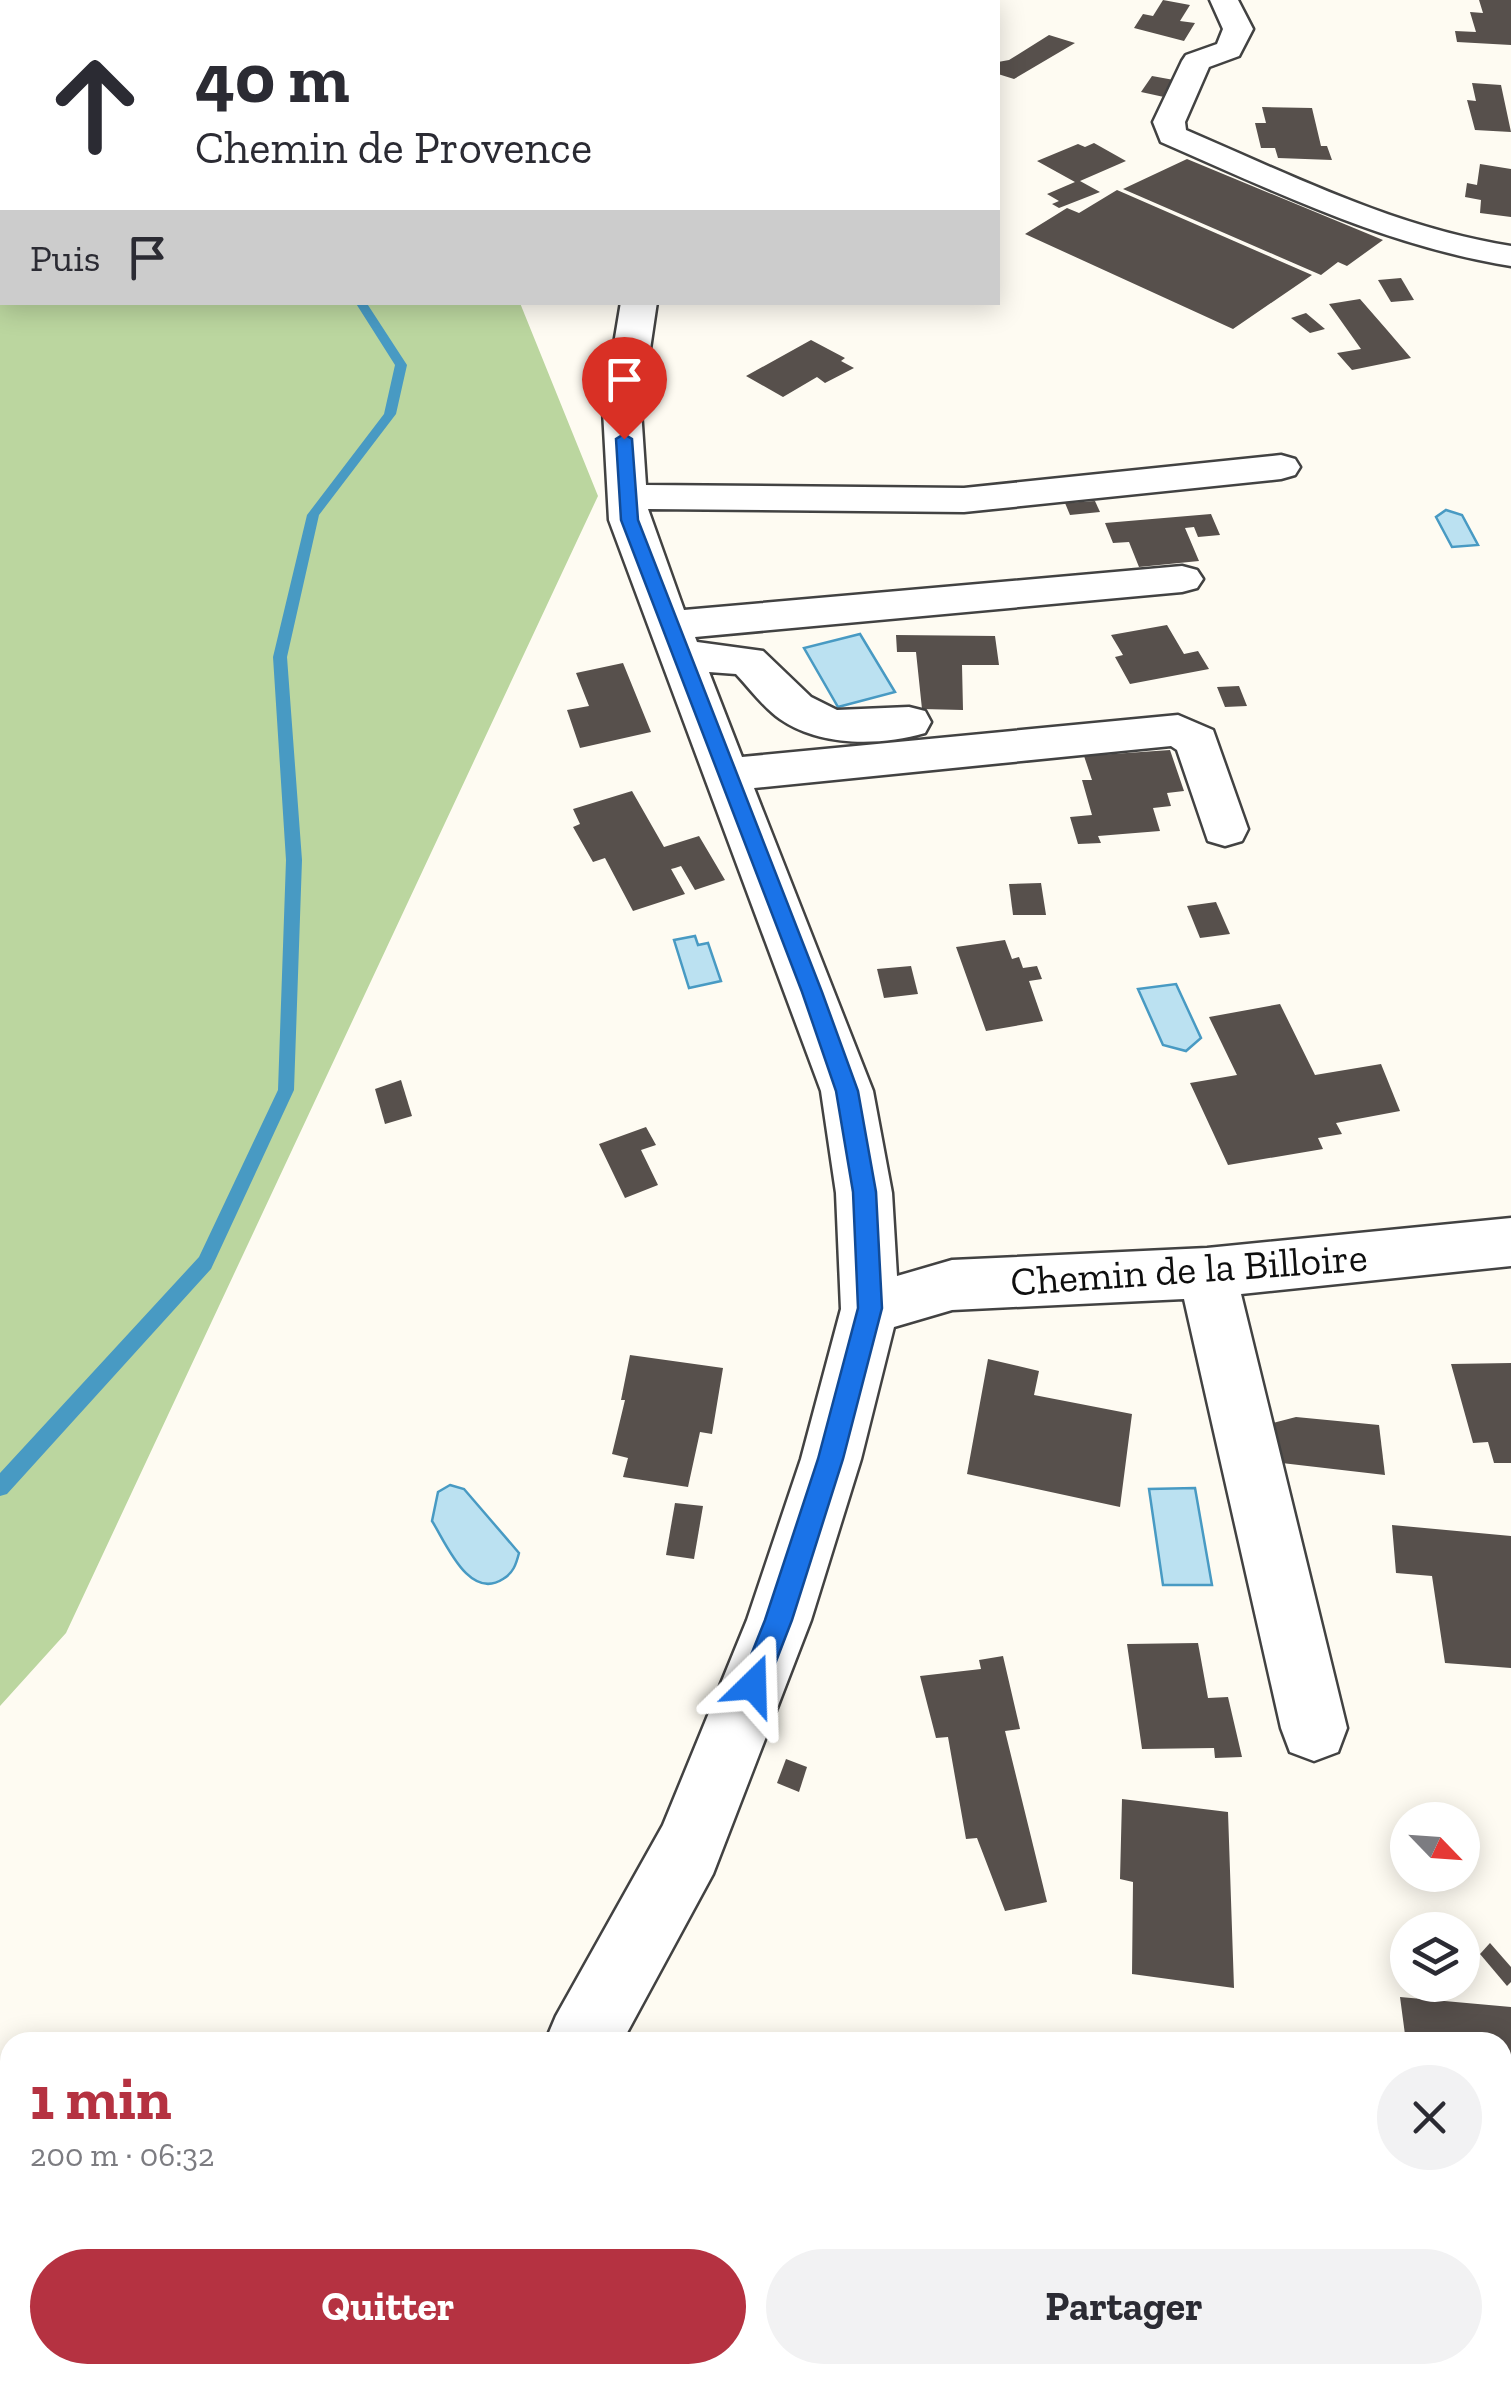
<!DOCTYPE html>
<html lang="fr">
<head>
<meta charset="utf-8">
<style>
	body { margin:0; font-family:"Zilla Slab",serif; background:#f2f2f3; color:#2b2b33; height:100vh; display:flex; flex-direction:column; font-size:38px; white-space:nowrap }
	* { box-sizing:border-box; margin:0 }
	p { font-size:32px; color:#7c7c81 }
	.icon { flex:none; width:55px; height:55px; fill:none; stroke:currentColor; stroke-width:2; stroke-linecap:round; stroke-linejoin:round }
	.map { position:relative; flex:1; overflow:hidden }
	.details { position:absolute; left:0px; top:2032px; width:1512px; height:352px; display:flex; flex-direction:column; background:#fff; border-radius:30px 30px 0 0; box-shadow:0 5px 25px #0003 }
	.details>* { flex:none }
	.hud { position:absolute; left:0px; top:0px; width:1000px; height:305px; box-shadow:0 5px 25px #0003; background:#fff; color:#2b2b33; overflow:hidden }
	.needle { width:65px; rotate:115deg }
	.controls { position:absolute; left:1390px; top:1802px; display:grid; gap:20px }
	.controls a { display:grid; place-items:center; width:90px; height:90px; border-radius:50%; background:#fff; box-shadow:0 5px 25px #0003; font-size:50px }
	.pin { position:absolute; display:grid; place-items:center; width:85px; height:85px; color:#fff; margin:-102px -42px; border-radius:50% 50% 50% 0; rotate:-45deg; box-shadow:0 0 10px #0007 }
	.pin .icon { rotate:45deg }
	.me { position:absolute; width:110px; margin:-55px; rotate:22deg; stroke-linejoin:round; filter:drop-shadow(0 0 8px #0008) }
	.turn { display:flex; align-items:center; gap:35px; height:210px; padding:0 30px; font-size:45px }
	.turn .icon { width:130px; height:130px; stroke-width:2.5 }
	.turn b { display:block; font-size:70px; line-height:85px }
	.then { display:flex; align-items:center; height:95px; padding:0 30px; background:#0003; gap:20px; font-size:38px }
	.round { display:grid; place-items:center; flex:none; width:105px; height:105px; border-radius:52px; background:#f2f2f3 }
	.summary { display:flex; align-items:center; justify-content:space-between; height:170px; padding:0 30px }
	h1 { font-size:60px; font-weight:800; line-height:75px; color:#b53241 }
	.action { display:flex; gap:20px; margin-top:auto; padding:20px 30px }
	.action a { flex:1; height:115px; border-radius:60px; background:#b53241; color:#fff; font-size:40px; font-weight:800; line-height:115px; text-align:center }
	.action a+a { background:#f2f2f3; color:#2b2b33 }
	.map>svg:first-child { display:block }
	.forest { fill:#bbd69f }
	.water { fill:#bbe1f1; stroke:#489ac3; stroke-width:2.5 }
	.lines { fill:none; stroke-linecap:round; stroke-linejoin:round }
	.stream { fill:#489ac3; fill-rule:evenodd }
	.building { fill:#57504c }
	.minor-casing { stroke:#424242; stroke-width:5 }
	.minor { fill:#fff; fill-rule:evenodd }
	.route { fill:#1a73e8; stroke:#114b97; stroke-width:2.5 }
	.labels { text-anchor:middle; stroke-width:10; stroke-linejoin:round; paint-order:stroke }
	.street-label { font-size:40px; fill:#0f0f0f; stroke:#fff }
</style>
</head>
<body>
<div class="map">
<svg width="1511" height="2384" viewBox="0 0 1511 2384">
	<rect width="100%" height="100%" fill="#fefbf2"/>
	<polygon class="forest" points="0,0 371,0 2,2 2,302 520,303 598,496 66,1633 0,1706"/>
	<g class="water">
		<polygon points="1446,510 1462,515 1478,545 1452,547 1436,517"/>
		<polygon points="860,634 895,692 838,707 804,648"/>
		<polygon points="695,936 698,945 708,943 721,981 689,988 674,940"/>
		<polygon points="1176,984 1201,1038 1186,1051 1163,1045 1138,989"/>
		<path d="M 450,1485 L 464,1489 L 519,1553 C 516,1565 513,1573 503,1579 C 469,1601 446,1543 432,1521 L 438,1492 Z"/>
		<polygon points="1195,1488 1212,1585 1163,1585 1149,1489"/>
	</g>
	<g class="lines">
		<g class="stream">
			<polygon points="456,0 467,0 469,2 459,2"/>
			<polygon points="355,302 366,302 407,365 396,414 319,515 287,657 302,860 294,1090 211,1269 7,1494 0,1496 0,1473 199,1257 278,1090 286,860 273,657 307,515 384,414 395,365"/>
		</g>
	</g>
	<g class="building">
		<polygon points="1163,0 1190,5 1180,21 1195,23 1184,41 1134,28 1143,14 1153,16"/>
		<polygon points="1479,0 1511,0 1511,45 1457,42 1455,31 1476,32 1470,12 1483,13"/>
		<polygon points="1049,35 1075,43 1014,79 998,74 998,62 1009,60"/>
		<polygon points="1152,76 1174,80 1164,97 1141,92"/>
		<polygon points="1472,83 1501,85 1511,132 1475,130 1467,100 1476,101"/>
		<polygon points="1262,107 1312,108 1321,146 1327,146 1332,160 1278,158 1275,148 1261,148 1255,123 1266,123"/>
		<polygon points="1094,143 1126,161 1080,181 1100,192 1059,208 1052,204 1059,201 1047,194 1075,182 1037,161 1078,144 1085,147"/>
		<polygon points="1187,159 1383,240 1347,266 1338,262 1321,275 1123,189"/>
		<polygon points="1480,164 1511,169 1511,217 1480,213 1481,200 1465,197 1467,183 1477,185"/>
		<polygon points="1117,190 1312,275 1233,329 1025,234 1067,208 1079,213"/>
		<polygon points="1401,278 1414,300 1391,302 1378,280"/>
		<polygon points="1360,299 1387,330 1411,358 1352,370 1337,353 1361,349 1329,304"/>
		<polygon points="1306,313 1325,329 1310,333 1291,318"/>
		<polygon points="811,340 845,358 841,361 854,368 825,383 817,377 783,397 746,376"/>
		<polygon points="1095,501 1100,512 1070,515 1065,503"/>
		<polygon points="1211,514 1220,535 1198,537 1194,527 1185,528 1199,561 1139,567 1129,542 1113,543 1105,523"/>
		<polygon points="1167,625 1184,654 1198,651 1209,669 1130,684 1115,657 1123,655 1111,635"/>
		<polygon points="896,635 995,636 999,665 962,665 963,710 922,709 916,652 897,652"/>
		<polygon points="623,663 651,732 580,748 567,710 589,706 576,673"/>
		<polygon points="1239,686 1247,706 1225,707 1217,687"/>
		<polygon points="1170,750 1184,791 1167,793 1171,806 1153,808 1160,831 1098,836 1101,843 1078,844 1070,817 1092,815 1082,780 1092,780 1084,756"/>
		<polygon points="632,791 664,847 699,836 725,880 695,890 681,866 675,868 671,869 685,894 633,911 605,858 593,862 573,827 580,824 573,809"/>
		<polygon points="1041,883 1046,915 1013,915 1009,884"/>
		<polygon points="1216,902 1230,934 1200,938 1187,906"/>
		<polygon points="1005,940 1012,959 1019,957 1023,968 1037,966 1042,979 1029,981 1043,1021 986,1031 956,947"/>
		<polygon points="911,966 918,994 884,998 877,969"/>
		<polygon points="1280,1004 1315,1075 1381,1064 1400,1111 1336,1123 1342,1134 1318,1138 1323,1149 1228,1165 1190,1083 1237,1075 1209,1017"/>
		<polygon points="401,1080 412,1116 385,1124 375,1089"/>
		<polygon points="646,1127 656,1145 641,1150 658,1185 625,1198 599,1144"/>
		<polygon points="630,1355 723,1368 712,1434 700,1432 688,1487 623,1477 628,1458 612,1454 625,1400 621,1400"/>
		<polygon points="988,1359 1039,1371 1034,1395 1132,1414 1120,1507 967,1474"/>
		<polygon points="1511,1363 1511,1463 1494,1463 1488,1442 1473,1443 1451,1364"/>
		<polygon points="1296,1417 1379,1425 1385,1475 1273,1462 1265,1425"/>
		<polygon points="675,1503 703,1506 694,1559 666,1555"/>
		<polygon points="1392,1525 1511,1536 1511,1668 1445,1663 1432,1576 1396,1573"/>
		<polygon points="1198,1643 1208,1698 1228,1697 1242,1757 1215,1758 1214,1748 1142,1749 1127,1644"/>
		<polygon points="1003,1656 1020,1729 1005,1731 1047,1902 1005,1911 977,1838 966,1839 948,1737 936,1738 920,1676 981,1669 979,1660"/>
		<polygon points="786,1759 807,1767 799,1792 777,1783"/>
		<polygon points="1122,1799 1228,1812 1234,1988 1132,1974 1133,1882 1120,1879"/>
		<polygon points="1490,1943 1511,1967 1511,1982 1507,1986 1480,1954"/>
		<polygon points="1400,1997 1511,2007 1511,2208 1502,2207 1502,2042 1406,2042"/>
		<polygon points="539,2375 703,2375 708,2384 528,2384"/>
	</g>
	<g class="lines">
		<defs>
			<g id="minor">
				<polygon points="616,0 645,0 646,2 617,2"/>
				<path d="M 1210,0 L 1238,0 L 1253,29 L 1239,56 L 1209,67 L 1185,122 L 1186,130 C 1293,176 1396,228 1511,246 L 1511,266 C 1386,246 1276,192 1161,142 L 1153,122 L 1182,61 L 1186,55 L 1217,44 L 1223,29 Z"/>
				<path d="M 621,302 L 657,302 L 641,410 L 646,485 L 964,488 L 1281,455 L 1295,459 L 1300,467 L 1295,475 L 1281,479 L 964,512 L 648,509 L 684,610 L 1182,566 L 1197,570 L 1203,579 L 1197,588 L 1182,592 L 695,637 L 697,642 L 763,651 L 811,697 L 837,710 L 909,707 L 925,711 L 931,722 L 925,733 C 879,746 821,747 780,719 C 764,708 750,689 736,674 L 709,672 L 742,757 L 1178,715 L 1213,730 L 1248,829 L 1242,841 L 1225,846 L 1208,841 L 1177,750 L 1171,746 L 754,788 L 873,1091 L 892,1193 L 897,1276 L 952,1260 L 1207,1248 L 1511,1218 L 1511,1266 L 1241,1294 L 1347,1728 L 1338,1752 L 1314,1761 L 1290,1752 L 1281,1728 L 1184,1299 L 952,1310 L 894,1327 L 861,1459 L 811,1620 L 713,1874 L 622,2042 L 545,2042 L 556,2016 L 663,1825 L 747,1620 L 801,1459 L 841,1309 L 836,1193 L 821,1091 L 609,520 L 603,410 Z"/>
				<polygon points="268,2375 354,2375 350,2384 264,2384"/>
			</g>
		</defs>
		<use href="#minor" class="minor-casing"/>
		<use href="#minor" class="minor"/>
	</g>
	<polygon class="route" points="624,434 632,439 638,520 822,992 858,1091 876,1192 882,1308 843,1459 792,1620 763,1695 753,1699 743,1695 739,1685 765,1620 818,1459 858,1308 853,1192 836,1091 802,992 621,520 616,439"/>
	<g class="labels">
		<g class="street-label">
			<text transform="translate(1189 1269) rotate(-4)" y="14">Chemin de la Billoire</text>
		</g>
	</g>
</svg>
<div class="controls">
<a><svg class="needle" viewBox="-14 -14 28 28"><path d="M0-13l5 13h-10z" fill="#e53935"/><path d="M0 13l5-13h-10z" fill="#7c7c81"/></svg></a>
<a><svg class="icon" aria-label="layers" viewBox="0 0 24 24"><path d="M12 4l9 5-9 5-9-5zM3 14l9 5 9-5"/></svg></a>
</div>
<div class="pin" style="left:624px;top:439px;background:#d93025"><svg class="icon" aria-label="arrive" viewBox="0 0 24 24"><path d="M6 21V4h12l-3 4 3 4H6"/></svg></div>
<svg class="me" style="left:753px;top:1685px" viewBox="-20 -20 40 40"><path d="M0-17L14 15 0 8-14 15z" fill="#1a73e8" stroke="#fff" stroke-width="4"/></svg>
<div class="hud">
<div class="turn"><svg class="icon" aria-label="ahead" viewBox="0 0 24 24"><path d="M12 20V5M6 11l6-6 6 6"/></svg><div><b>40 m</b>Chemin de Provence</div></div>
<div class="then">Puis<svg class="icon" aria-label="arrive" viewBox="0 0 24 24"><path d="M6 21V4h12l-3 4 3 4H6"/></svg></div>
</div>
<section class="details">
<div class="summary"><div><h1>1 min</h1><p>200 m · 06:32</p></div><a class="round"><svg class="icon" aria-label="close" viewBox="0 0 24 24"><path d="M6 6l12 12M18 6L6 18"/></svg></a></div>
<div class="action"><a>Quitter</a><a>Partager</a></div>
</section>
</div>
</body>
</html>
